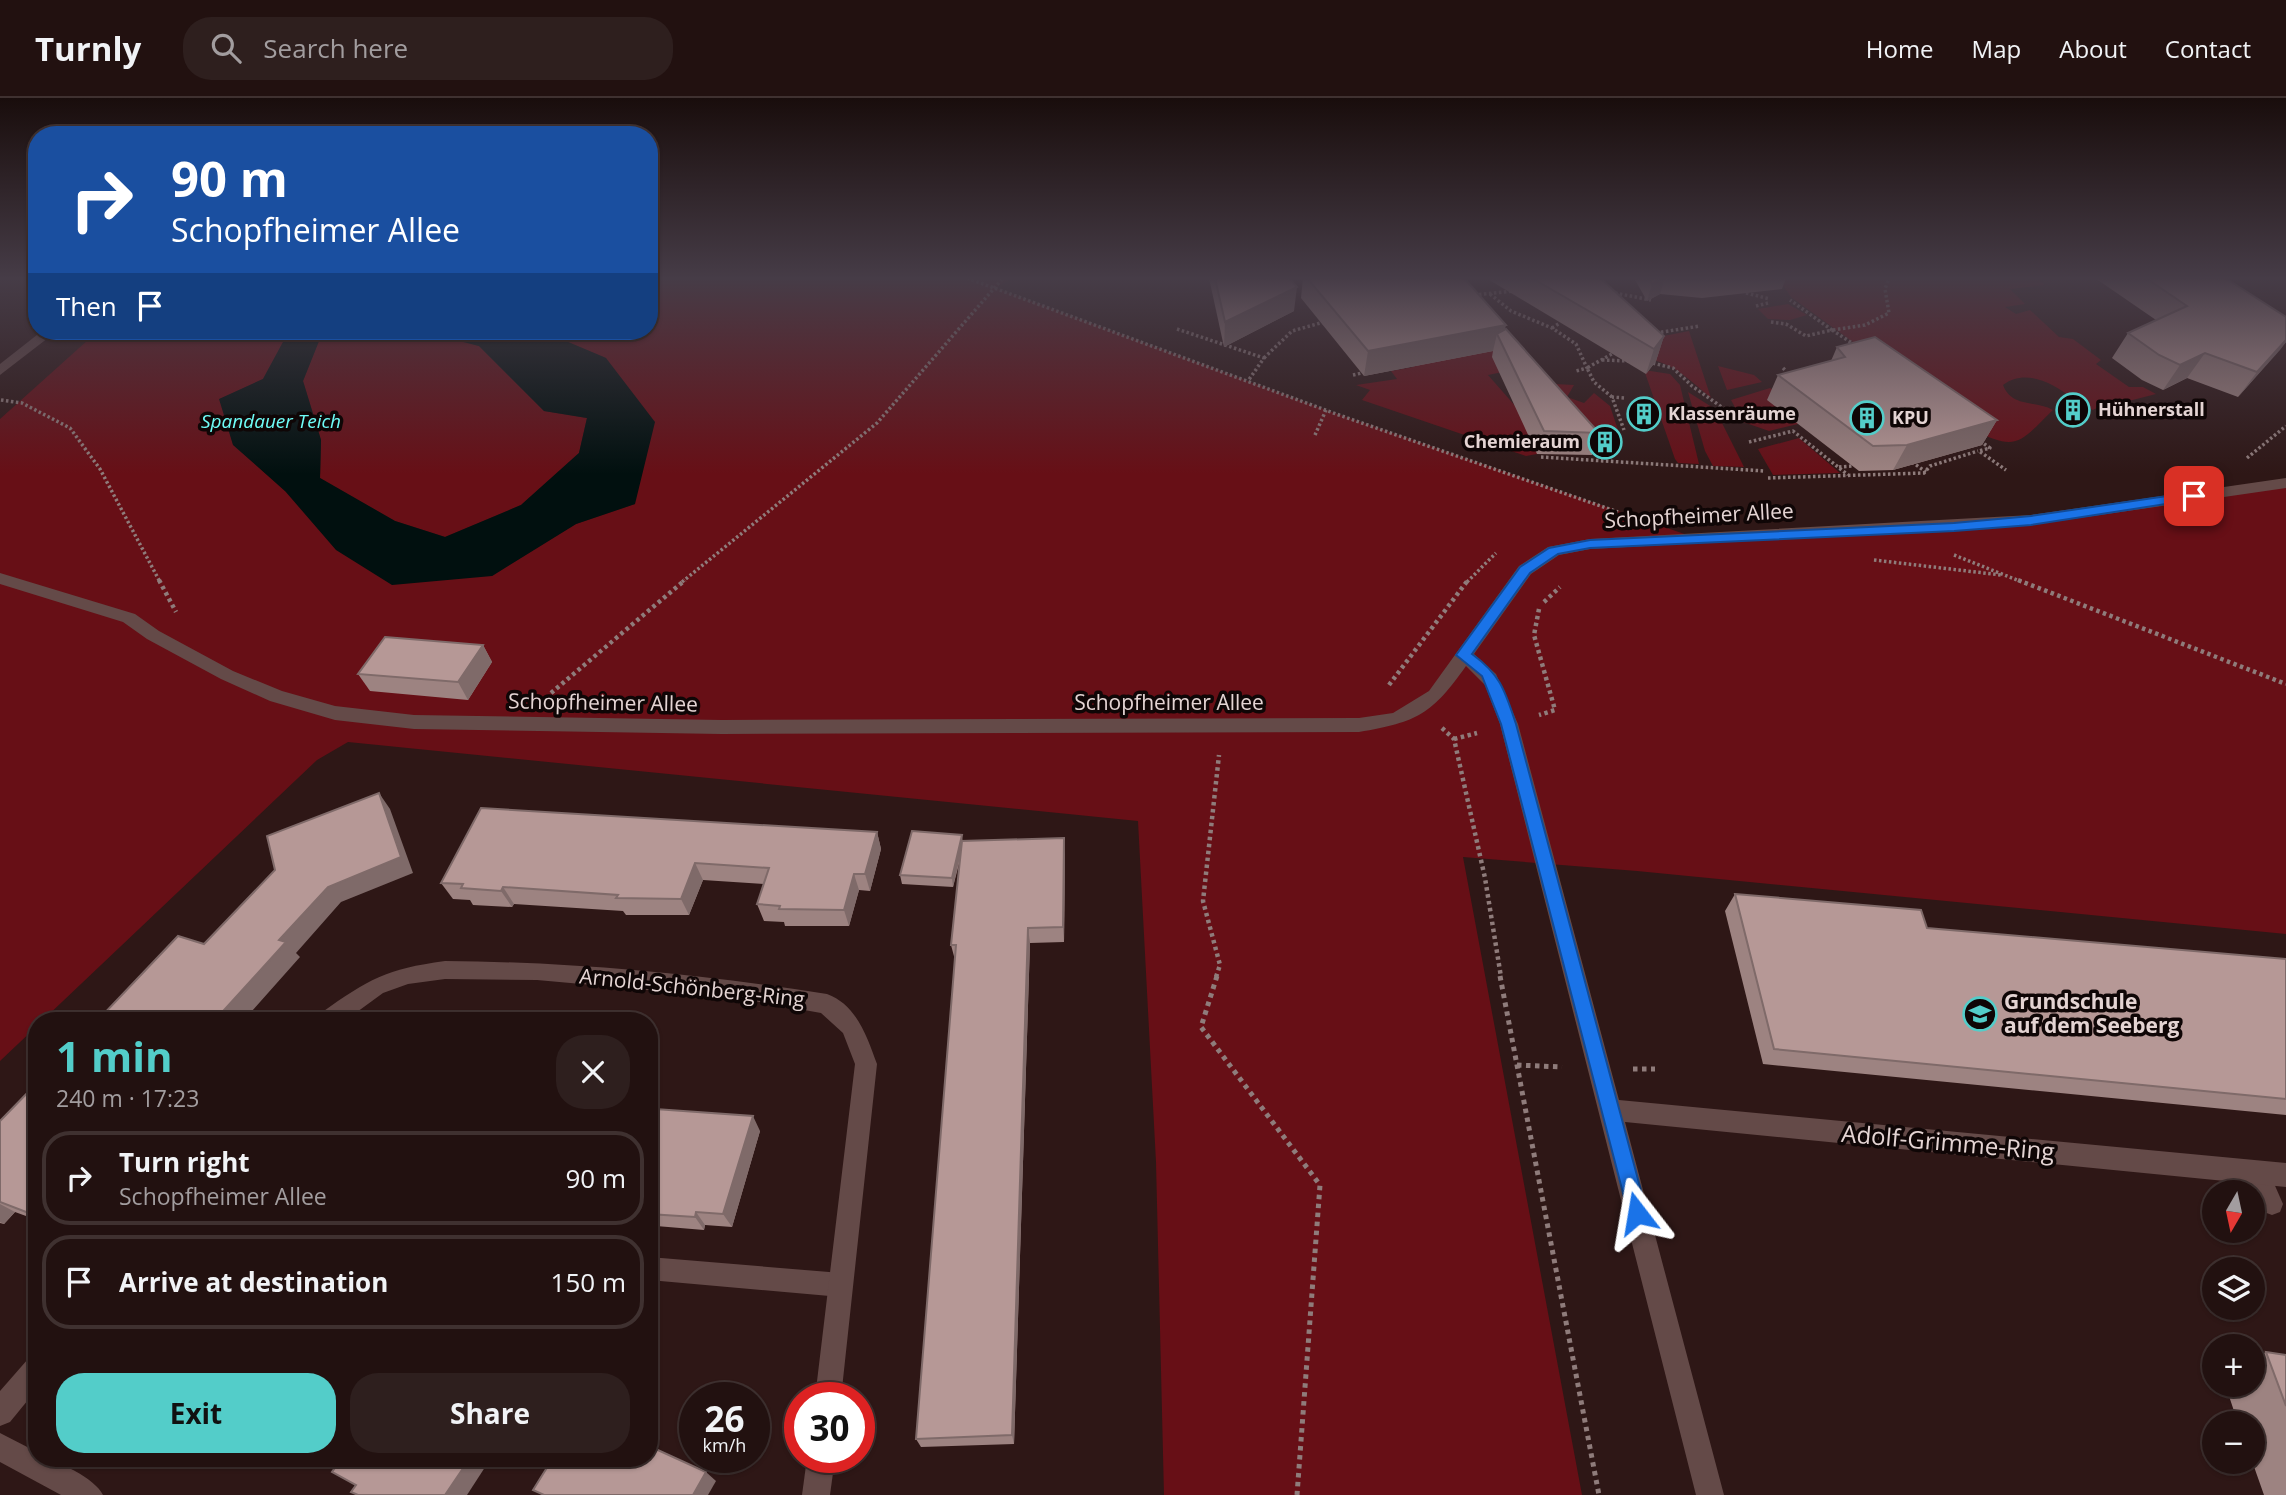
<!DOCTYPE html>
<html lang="en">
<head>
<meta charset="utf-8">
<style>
	body { margin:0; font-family:"Open Sans",sans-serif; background:#2e1f1e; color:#f1f3f6; height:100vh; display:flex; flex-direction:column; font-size:26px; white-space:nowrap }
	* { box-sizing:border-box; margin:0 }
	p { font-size:23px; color:#a29d9f }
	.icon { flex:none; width:38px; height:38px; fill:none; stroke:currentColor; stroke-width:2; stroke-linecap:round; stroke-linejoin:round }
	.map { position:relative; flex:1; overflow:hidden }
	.details { position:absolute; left:28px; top:914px; width:630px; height:455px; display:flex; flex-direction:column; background:#221110; border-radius:28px; box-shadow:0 2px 5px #0004,0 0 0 2px #3f3130 }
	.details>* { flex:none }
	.hud { position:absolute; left:28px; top:28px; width:630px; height:214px; border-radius:28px; box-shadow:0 2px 5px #0004,0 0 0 2px #3f3130; background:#1a4fa0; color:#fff; overflow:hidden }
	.needle { width:46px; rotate:189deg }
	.fabs { position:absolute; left:2202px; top:1082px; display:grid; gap:14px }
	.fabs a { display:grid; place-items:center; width:63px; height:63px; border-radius:50%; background:#221110; box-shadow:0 2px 5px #0004,0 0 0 2px #3f3130; font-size:35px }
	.speed { position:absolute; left:679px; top:1284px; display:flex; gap:14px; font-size:35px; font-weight:700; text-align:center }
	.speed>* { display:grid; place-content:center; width:91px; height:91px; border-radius:50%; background:#221110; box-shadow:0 2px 5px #0004,0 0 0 2px #3f3130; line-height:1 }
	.speed small { font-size:18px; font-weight:400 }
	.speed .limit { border:10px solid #d22; background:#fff; color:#111 }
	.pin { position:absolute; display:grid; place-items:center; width:60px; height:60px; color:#fff; margin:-30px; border-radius:14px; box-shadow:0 4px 10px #0006 }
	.me { position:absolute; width:77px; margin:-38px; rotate:346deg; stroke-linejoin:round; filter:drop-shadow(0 0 5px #0008) }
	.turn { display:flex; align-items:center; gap:24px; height:147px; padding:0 28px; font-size:32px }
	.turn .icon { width:91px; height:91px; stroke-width:2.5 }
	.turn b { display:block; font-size:49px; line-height:60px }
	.then { display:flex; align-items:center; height:66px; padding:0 28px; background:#0003; gap:14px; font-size:26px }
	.round { display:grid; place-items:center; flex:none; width:74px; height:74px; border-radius:28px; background:#2e1f1e }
	.head { display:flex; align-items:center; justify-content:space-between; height:119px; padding:0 28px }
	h1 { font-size:42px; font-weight:700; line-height:52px; color:#53cdc9 }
	.action { display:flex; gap:14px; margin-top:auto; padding:14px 28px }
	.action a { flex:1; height:80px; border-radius:28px; background:#53cdc9; color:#111; font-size:28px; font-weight:700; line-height:80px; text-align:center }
	.action a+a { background:#2e1f1e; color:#f1f3f6 }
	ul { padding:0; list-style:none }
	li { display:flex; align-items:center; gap:21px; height:94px; margin:0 14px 10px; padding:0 14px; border:4px solid #3f3130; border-radius:28px }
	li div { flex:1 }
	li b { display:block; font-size:26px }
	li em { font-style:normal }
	header { display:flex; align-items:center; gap:42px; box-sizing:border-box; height:98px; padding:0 35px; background:#221110; border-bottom:2px solid #3f3130 }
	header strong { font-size:33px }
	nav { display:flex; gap:38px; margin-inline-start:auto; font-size:24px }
	.search { width:490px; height:63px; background:#2e1f1e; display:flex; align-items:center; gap:18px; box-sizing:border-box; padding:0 24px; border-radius:28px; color:#a29d9f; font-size:26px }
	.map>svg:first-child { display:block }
	.green { fill:#670f16 }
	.water { fill:#01100f }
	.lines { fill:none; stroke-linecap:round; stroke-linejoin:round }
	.path-far2 { stroke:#8f7c7b; stroke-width:3.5; stroke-dasharray:2.5 2.5; stroke-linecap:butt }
	.path-far1 { stroke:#8f7c7b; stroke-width:4.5; stroke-dasharray:3.5 3.5; stroke-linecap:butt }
	.path { stroke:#8f7c7b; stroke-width:5; stroke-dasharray:4.5 4.5; stroke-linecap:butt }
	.service { fill:#644a48; fill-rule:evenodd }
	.minor { fill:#644a48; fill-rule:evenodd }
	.tertiary { fill:#644a48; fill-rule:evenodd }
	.wall { fill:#9d8381 }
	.shaded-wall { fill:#7f6a69 }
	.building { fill:#b69896; stroke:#7f6a69; stroke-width:2 }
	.route { fill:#1a73e8; stroke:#114b97; stroke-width:2 }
	.labels { text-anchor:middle; stroke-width:7; stroke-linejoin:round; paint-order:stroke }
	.far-poi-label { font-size:18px; font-weight:bold; fill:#e4d4d3; stroke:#0f0606; text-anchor:start }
	.far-water-label { font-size:19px; font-style:italic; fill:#6ffdf8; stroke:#0f0606 }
	.street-label { font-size:21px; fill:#e4d4d3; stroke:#0f0606 }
	.poi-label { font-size:21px; font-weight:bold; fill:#e4d4d3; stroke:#0f0606; text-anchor:start }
	.near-street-label { font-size:24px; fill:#e4d4d3; stroke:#0f0606 }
</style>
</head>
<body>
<header>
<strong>Turnly</strong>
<div class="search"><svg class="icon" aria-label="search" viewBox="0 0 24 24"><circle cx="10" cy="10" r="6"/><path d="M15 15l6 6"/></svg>Search here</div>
<nav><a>Home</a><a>Map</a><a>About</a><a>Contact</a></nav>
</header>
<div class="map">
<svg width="2286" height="1397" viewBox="0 0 2286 1397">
	<rect width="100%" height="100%" fill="#2e1716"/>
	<g class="green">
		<polygon points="649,180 1012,180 995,190 1326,312 1696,440 1953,429 2286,385 2286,836 1637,773 1463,759 1582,1397 1164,1397 1156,1064 1138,723 348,644 317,662 43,922 37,922 37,928 0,963 0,321 98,233 289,233 263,281 220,301 233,346 285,393 492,478 576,426 635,406 606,260 542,233 649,233"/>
		<path d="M 1778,180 L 2036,180 L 2045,187 L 2010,191 L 2025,206 L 2005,209 L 2016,216 L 2030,212 L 2059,239 L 2073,241 L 2101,262 L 2096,266 L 2129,289 L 2143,289 L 2156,296 L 2121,305 L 2112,302 L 2093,312 L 2069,301 L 2071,299 C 2052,285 2025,270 2003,287 C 2012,310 2035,302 2053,312 C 2021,343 2018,355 1974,332 L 1791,199 Z"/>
		<polygon points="1788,206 1807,217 1790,222 1768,221 1758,211"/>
		<polygon points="1462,223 1517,271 1488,277 1538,334 1537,356 1526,358 1362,302 1370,292 1356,287 1397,281 1391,273 1413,269"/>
		<polygon points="323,233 433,233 434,237 479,248 544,313 587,320 579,355 521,407 445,439 395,423 320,380 321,342 303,283"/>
		<path d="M 1689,233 L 1711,300 C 1675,269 1666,259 1615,258 L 1638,243 Z"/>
		<polygon points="1718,268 1754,277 1762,284 1727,292"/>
		<polygon points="1644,272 1670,276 1680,287 1699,366 1678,365 1675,361"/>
		<polygon points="1555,286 1574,287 1567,299 1584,305 1594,295 1610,308 1618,332 1568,330"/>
		<polygon points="1770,290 1785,297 1798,326 1769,333 1743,324 1731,302"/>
		<polygon points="1688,294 1715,311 1744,369 1713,368 1705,353"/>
		<polygon points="1799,340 1840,375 1773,377 1758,351"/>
	</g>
	<polygon class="water" points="289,233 323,233 303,283 321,342 320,380 395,423 445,439 521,407 579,355 587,320 544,313 479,248 434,236 433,233 542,233 606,260 655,324 635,406 576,426 492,478 392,487 336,452 285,393 233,347 219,301 263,281"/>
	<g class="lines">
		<g class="path-far2">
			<polyline points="967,180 1339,317 1618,414"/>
			<polyline points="1610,194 1651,202"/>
			<polyline points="1746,195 1770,201"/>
			<polyline points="1490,196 1511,213 1552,230 1576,246 1587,270 1576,273"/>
			<polyline points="1474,197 1514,193"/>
			<polyline points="1756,208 1768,205"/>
			<polyline points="1771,224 1786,226 1806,238 1832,232 1790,202"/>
			<polyline points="1552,230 1560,225"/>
			<polyline points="1177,231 1264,260 1248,283"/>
			<polyline points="1832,232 1855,247"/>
			<polyline points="1833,232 1865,227 1889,215 1885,191 1889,180"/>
			<polyline points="1656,235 1700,228"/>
			<polyline points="1264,260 1292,233 1324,224"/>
			<polyline points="1602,262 1629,263"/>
			<polyline points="1648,264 1673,270 1692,288 1733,317"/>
			<polyline points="1783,270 1786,273"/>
			<polyline points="1353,277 1362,275"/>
			<polyline points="1612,299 1594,284 1587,270 1617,253"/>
			<polyline points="1624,300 1612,299 1624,332"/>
			<polyline points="1,302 22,305 70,330 100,371 160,484"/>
			<polyline points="1315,337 1326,312"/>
			<polyline points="1980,343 1990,350 1979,353 2006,372"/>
			<polyline points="1749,344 1793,333 1848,377"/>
			<polyline points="1541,359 1765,373"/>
			<polyline points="2247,360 2286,328"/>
			<polyline points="1912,364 1926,374"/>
			<polyline points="1839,369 1853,368"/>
			<polyline points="1768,380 1924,375 1930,368 1978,353"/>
			<polyline points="1954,457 2022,484"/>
			<polyline points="1874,462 2001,477"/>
			<polyline points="682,484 877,325 1003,180"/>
			<polyline points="1467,484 1496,455"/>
		</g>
		<g class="path-far1">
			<polyline points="159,482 176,514"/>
			<polyline points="2018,482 2286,586"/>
			<polyline points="1544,504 1560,489"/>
			<polyline points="1539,511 1534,537 1555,612 1539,617"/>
			<polyline points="1389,587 1468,482"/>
			<polyline points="551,595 685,482"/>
			<polyline points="1442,630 1454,641 1485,780 1501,879"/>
			<polyline points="1454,641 1477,635"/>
			<polyline points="1216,879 1220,867 1203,803 1219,657"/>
		</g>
		<g class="path">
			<polyline points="1217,878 1201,929 1320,1087 1297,1397"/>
			<polyline points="1500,878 1599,1397"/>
			<polyline points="1517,967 1562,969"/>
			<polyline points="1633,971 1655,971"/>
		</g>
		<g class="service">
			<polygon points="2258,1064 2266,1067 2283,1106 2280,1114 2272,1117 2264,1114 2247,1074 2250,1067"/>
			<polygon points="649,1159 841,1175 849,1179 853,1187 849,1195 841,1199 649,1182"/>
		</g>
		<g class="minor">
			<path d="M 2286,380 L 2286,390 L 2031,427 L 1590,451 L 1559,457 L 1531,476 L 1474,556 L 1496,576 L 1518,626 L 1619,1002 L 2286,1065 L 2286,1089 L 1625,1024 L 1724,1397 L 1696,1397 L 1500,626 L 1485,587 L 1466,568 C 1432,616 1418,624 1359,634 L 722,636 L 414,631 L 335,622 L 270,603 L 221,581 L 147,541 L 123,524 L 0,486 L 0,475 L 135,516 L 159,533 L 233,573 L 282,593 L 335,608 L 414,617 L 722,622 L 1359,620 L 1393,615 L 1429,593 L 1519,468 L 1548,449 L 1590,441 L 2031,417 Z"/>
			<path d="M 445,863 C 573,864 701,876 827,896 C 857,907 867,939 877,966 L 841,1300 L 815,1300 L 855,966 L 843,935 L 821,915 L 737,900 L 537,882 L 445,881 L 408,886 L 383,895 L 346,922 L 318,922 L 321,915 C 369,881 386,871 445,863 Z"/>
			<polygon points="37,1257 37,1291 10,1324 0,1328 0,1293 28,1261"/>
			<path d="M 0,1335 L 37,1354 L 37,1360 C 55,1360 96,1381 103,1397 L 61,1397 L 0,1364 Z"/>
			<polygon points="807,1360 835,1360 830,1397 802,1397"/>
		</g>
		<polygon class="tertiary" points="42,233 57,233 0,277 0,266"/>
	</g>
	<g class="wall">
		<polygon points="1209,180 1289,180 1294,213 1224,249"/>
		<polygon points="1303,180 1464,180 1505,231 1599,335 1592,357 1537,356 1492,259 1493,253 1364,278 1301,200"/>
		<polygon points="1486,180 1600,180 1664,238 1656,263 1646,276"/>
		<polygon points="1634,180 1786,180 1782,191 1702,200 1660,196 1647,203"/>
		<polygon points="2095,180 2225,180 2286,219 2286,244 2238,299 2187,280 2163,292 2142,282 2112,260 2128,235 2156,222"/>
		<polygon points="1837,249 1997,322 1982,347 1893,372 1859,373 1767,302 1778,277 1831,263"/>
		<polygon points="483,547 492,564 468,602 370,593 358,576"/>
		<polygon points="877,734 881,751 870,793 859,792 849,828 785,828 784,824 764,823 757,806 764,786 703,782 689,817 626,817 623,813 514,806 512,809 473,807 470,802 453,801 441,785"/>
		<polygon points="963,743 1065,756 1064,844 1030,845 1014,1346 921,1349 916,1341 955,862 951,847 960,762 953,789 902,786 900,777"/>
		<polygon points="1735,796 1927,830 2286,861 2286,1017 1763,966 1725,813"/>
		<polygon points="37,985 37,1122 15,1114 4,1126 0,1125 0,1023"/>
		<polygon points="649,1027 760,1033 732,1129 705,1127 704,1132 656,1128 652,1123 649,1123"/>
		<polygon points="2266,1254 2286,1257 2286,1397 2264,1397 2252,1363 2252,1325 2238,1325 2225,1286 2252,1286 2252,1260"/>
	</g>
	<g class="shaded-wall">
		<polygon points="1665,180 1660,196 1647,203 1652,186"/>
		<polygon points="1297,189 1294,213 1224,249 1225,224"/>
		<polygon points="1506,227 1502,245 1497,236 1493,253 1364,278 1368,253"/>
		<polygon points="1664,238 1656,263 1646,276 1654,251"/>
		<polygon points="2286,242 2286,244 2280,252 2238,299 2257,274"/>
		<polygon points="2205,255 2187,280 2163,292 2180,267"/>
		<polygon points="1997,322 1982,347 1893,372 1907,347"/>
		<polygon points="483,547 492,564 468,602 458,584"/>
		<polygon points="379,695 390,711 413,775 341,804 296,855 300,859 244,922 215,922 279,842"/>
		<polygon points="877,734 881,751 870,793 865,776"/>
		<polygon points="962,737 963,746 953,789 952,780"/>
		<polygon points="1064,740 1065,756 1064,844 1063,829"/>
		<polygon points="695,765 703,782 689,817 681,801"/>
		<polygon points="854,776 859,792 849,828 844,812"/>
		<polygon points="503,789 514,806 512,809 501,793"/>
		<polygon points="1028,830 1030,845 1014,1346 1012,1337"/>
		<polygon points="753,1018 760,1033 732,1129 723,1116"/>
		<polygon points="0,1106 15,1114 4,1126 0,1124"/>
		<polygon points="696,1114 705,1127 704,1132 695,1119"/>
		<polygon points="470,1360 491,1360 467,1397 445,1397"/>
		<polygon points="706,1374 716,1383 708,1397 693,1397"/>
	</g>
	<g class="building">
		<polygon points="1215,180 1289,180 1297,189 1225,224"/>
		<polygon points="1307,180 1464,180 1506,227 1368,253"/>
		<polygon points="1532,180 1600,180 1664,238 1654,251"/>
		<polygon points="1649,180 1664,180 1652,186"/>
		<polygon points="1672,180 1736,180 1708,183"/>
		<polygon points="2146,180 2225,180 2286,219 2286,242 2257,274 2205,255 2180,267 2159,257 2128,235 2187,208"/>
		<polygon points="1506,231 1599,335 1544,333 1497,236"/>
		<polygon points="1875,239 1997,322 1907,347 1873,348 1778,277 1845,259 1837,249"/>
		<polygon points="385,539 483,547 458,584 358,576"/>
		<polygon points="379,695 401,759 328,789 279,842 286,844 215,922 98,922 178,838 204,846 275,772 267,738"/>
		<polygon points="481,710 877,734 865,776 854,776 844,812 779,811 780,808 757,806 769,770 695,765 681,801 616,800 618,797 503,789 501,793 461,790 463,786 441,785"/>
		<polygon points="912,733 962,737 952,780 900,777"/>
		<polygon points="1064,740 1063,829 1028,830 1012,1337 916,1341 956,847 951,847 962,743"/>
		<polygon points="1735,796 1921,812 1927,830 2286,861 2286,1001 1774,951"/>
		<polygon points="37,985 37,1114 34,1117 0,1104 0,1023"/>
		<polygon points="655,1011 753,1018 723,1116 696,1114 695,1119 649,1116 649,1027"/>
		<polygon points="2266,1254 2286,1257 2286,1308"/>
		<polygon points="649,1348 706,1374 693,1397 544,1397 533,1392 553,1360 649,1360"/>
		<polygon points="342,1360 470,1360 445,1397 358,1397 351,1394 356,1387 332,1374"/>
	</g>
	<linearGradient id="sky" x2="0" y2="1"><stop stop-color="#190d0c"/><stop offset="0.48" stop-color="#463c47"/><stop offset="1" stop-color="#463c47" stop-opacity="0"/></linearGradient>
	<rect width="2286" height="376" fill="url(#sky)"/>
	<path class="route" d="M 2194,394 L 2198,396 L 2198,401 L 2031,427 L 1954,433 L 1590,450 L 1558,456 L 1530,475 L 1472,556 C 1501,577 1505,593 1516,626 L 1647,1115 L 1644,1122 L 1637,1125 L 1630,1122 L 1501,626 L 1482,578 L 1456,557 L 1520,469 L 1549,450 L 1590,442 L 1954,425 L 2031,418 Z"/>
	<defs>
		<symbol id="building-ring" viewBox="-11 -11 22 22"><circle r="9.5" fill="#0f0606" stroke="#53cdc9" stroke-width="1.5"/><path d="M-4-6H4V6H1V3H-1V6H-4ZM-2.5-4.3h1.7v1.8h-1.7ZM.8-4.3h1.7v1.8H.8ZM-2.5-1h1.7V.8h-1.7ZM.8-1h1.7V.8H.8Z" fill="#53cdc9"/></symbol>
		<symbol id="school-ring" viewBox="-11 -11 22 22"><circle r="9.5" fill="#0f0606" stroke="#53cdc9" stroke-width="1.5"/><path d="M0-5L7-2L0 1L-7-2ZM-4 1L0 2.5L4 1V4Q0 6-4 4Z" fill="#53cdc9"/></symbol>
	</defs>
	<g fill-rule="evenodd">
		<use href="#building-ring" x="2054" y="293" width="38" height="38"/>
		<use href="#building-ring" x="1625" y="297" width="38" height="38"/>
		<use href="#building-ring" x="1848" y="301" width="38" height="38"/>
		<use href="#building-ring" x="1586" y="325" width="38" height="38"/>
		<use href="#school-ring" x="1961" y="897" width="38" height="38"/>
	</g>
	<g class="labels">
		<g class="far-poi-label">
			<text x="2098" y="318">Hühnerstall</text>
			<text x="1668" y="322">Klassenräume</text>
			<text x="1892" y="326">KPU</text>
			<text x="1580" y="350" text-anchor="end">Chemieraum</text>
		</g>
		<g class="far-water-label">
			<text x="271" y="330">Spandauer Teich</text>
		</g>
		<g class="street-label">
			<text transform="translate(1699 418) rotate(-3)" y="7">Schopfheimer Allee</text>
			<text transform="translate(603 605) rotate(1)" y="7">Schopfheimer Allee</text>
			<text x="1169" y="612">Schopfheimer Allee</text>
			<text transform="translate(692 890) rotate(6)" y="7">Arnold-Schönberg-Ring</text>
		</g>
		<g class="poi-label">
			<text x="2004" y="911">Grundschule<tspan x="2004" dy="24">auf dem Seeberg</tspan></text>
		</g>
		<g class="near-street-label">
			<text transform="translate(1948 1045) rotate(5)" y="8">Adolf-Grimme-Ring</text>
		</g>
	</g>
</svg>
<div class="fabs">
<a><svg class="needle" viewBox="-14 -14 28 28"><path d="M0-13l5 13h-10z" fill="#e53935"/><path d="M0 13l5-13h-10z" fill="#a29d9f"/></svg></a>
<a><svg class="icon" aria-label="layers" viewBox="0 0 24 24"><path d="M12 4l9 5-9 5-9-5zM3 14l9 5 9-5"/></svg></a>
<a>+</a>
<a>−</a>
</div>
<div class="speed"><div>26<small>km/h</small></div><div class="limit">30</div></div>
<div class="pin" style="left:2194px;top:398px;background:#d93025"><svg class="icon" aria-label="arrive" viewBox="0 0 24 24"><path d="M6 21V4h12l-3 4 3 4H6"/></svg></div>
<svg class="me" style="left:1637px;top:1115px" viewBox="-20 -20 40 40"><path d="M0-17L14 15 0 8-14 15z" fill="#1a73e8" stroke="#fff" stroke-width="4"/></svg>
<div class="hud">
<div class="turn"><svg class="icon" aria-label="right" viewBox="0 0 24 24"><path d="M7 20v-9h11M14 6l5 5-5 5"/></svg><div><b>90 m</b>Schopfheimer Allee</div></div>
<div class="then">Then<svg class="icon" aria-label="arrive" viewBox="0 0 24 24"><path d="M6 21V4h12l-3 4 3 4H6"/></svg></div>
</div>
<section class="details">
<div class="head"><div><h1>1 min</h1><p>240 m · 17:23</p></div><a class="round"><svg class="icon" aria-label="close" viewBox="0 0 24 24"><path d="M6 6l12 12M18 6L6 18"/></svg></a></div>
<ul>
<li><svg class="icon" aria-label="right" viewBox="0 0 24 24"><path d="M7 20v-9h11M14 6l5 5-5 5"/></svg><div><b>Turn right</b><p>Schopfheimer Allee</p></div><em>90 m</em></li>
<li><svg class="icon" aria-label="arrive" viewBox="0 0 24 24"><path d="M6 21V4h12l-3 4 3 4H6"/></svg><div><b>Arrive at destination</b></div><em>150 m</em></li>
</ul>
<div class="action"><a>Exit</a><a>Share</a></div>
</section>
</div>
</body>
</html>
